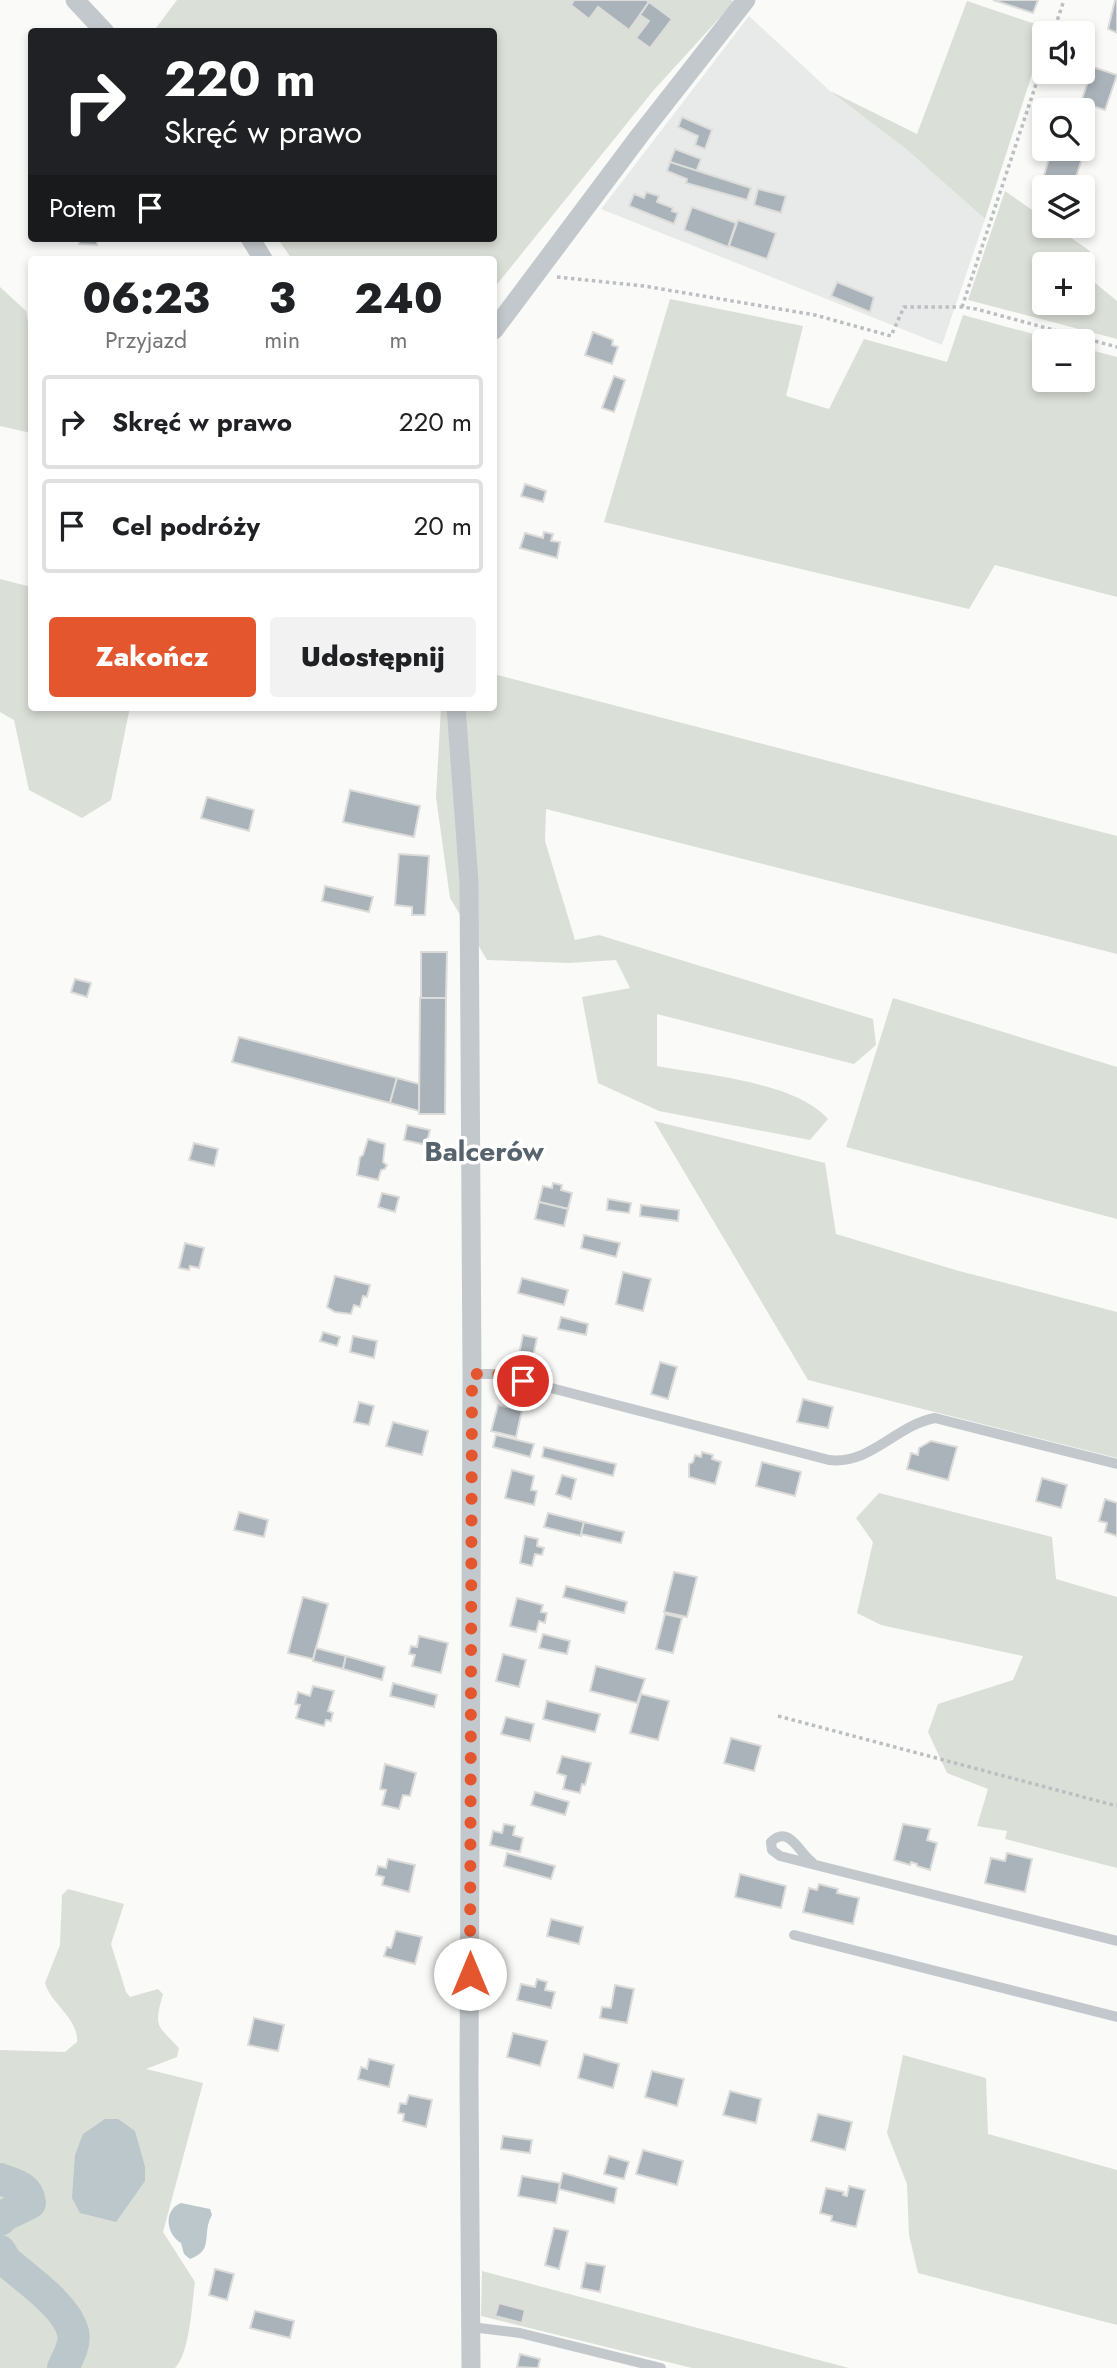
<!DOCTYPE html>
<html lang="pl">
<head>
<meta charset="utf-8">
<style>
	body { margin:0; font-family:Jost,sans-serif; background:#f2f2f2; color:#202124; height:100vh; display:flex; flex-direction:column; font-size:26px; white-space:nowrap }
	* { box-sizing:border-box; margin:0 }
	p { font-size:23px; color:#757577 }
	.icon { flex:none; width:38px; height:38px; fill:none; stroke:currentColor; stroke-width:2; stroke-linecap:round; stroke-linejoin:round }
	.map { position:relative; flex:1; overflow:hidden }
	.panel { position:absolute; left:28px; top:256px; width:469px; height:455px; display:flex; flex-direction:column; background:#fff; border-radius:7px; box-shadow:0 4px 10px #0003 }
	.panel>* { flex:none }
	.hud { position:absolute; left:28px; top:28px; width:469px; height:214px; border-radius:7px; box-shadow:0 4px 10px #0003; background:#202124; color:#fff; overflow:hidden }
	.buttons { position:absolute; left:1032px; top:21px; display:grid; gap:14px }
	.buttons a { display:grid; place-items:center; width:63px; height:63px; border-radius:7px; background:#fff; box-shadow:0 4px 10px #0003; font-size:35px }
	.pin { position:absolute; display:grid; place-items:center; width:60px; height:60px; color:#fff; margin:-30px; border:4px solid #fff; border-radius:50%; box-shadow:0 2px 7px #0007 }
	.me { position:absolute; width:77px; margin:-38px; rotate:0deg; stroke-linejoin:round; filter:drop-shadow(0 0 5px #0008) }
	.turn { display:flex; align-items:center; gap:24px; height:147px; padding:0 21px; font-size:32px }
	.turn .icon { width:91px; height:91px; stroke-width:2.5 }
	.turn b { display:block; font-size:49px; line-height:60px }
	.then { display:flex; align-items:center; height:66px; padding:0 21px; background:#0003; gap:14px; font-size:26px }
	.eta { display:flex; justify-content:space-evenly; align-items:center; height:119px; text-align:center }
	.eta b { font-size:42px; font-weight:800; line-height:49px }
	.cta { display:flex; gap:14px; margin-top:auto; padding:14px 21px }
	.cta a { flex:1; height:80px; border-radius:7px; background:#e4572e; color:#fff; font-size:28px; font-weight:800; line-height:80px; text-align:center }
	.cta a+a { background:#f2f2f2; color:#202124 }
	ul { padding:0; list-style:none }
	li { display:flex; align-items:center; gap:21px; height:94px; margin:0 14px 10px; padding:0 7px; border:4px solid #e0e0e0; border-radius:7px }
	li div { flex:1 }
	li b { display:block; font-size:26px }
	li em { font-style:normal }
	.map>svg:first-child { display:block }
	.built { fill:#e8e9e9 }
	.green { fill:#dadfd7 }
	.water { fill:#bbc7cb }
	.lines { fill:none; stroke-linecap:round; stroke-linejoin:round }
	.river { stroke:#bbc7cb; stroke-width:32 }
	.building { fill:#aab3b9; stroke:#dcdcda; stroke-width:2 }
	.path { stroke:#bbbfc2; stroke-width:3.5; stroke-dasharray:3.5 3.5; stroke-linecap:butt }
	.service { stroke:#c3c8cc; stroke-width:10 }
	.minor { stroke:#c3c8cc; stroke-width:19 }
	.route { stroke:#e4572e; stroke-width:12; stroke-dasharray:0 21.6 }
	.labels { text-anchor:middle; stroke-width:7; stroke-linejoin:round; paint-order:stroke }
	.quarter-label { font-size:28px; font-weight:bold; fill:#57646e; stroke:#fff }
</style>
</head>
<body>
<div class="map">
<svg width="1117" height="2368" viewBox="0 0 1117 2368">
	<rect width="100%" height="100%" fill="#fafaf8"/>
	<polygon class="built" points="749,16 830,91 906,149 985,219 942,345 601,209"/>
	<g class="green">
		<polygon points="177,0 731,0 734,2 653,91 494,288 494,259 292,259 277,238 494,238 494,32 153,32"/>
		<polygon points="967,1 1047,28 985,219 906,149 830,91 917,134"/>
		<polygon points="1005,191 1045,219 1045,226 1054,226 1090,251 1083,272 1083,264 1045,264 1045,303 1083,303 1083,273 1117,301 1117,339 968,300"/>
		<polygon points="0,287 26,311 31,338 31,433 0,426"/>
		<polygon points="670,299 803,326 786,396 829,409 864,339 947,362 963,315 1059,341 1045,341 1045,380 1083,380 1083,348 1117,357 1117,597 995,565 969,609 604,522"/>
		<polygon points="0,579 31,587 32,707 130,707 111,800 82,818 29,790 14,720 0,712"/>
		<path d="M 494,674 L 1117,836 L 1117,954 L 546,809 L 545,841 L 575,940 L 599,935 L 873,1019 L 876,1045 L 854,1064 L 657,1014 L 657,1066 C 706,1075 795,1082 828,1119 L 810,1140 L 659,1111 L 598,1083 L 582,997 L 630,988 L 616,960 L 569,963 L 487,960 L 450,898 L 436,797 L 441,707 L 494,707 Z"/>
		<polygon points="893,998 1117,1067 1117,1219 846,1147"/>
		<polygon points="654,1121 825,1163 836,1234 959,1271 1117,1312 1117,1458 808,1380"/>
		<polygon points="879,1493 1052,1537 1056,1579 1117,1597 1117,1868 1005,1839 1007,1831 977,1826 988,1789 947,1773 928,1732 938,1704 1013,1680 1023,1656 881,1625 857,1613 873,1542 856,1518"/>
		<path d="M 68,1889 L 124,1904 L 111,1944 L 126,1992 L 130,1997 L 158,1989 L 163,1994 C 154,2027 156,2024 179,2048 L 177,2057 L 146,2069 L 203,2083 L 163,2232 L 195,2282 C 192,2303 190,2353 175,2368 L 0,2368 L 0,2050 L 65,2052 L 77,2042 C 79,2019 51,2004 45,1983 L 60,1945 L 62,1895 Z"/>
		<polygon points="903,2055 986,2078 988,2134 1117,2170 1117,2325 918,2273 909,2235 907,2184 887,2133"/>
		<polygon points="482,2271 849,2368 692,2368 481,2316"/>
	</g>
	<g class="water">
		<polygon points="105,2119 118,2119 135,2131 145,2167 145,2181 116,2222 80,2213 72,2198 75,2155 83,2134"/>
		<path d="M 181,2203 L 210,2209 L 212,2215 C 201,2234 215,2250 190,2259 L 184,2254 L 181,2243 C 166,2234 163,2210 181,2203 Z"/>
	</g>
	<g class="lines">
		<g class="river">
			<path d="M 0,2179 C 15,2185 28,2186 30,2203 L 5,2215 L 0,2220"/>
			<path d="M 0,2251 L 6,2261 C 26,2279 66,2305 73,2332 C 76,2344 68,2357 63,2368"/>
		</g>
	</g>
	<g class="building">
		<polygon points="574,0 646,0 649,2 629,30 598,7 589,19 571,5"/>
		<polygon points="993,0 1038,0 1033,13"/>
		<polygon points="1115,0 1117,0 1117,33 1108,29"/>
		<polygon points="649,2 672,19 650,48 636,38 649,21 640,15"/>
		<polygon points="1093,67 1117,75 1105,110 1081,102"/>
		<polygon points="682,117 712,130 705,149 695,145 698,136 678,127"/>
		<polygon points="675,149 701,159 696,172 670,162"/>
		<polygon points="1052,149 1064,149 1083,155 1073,187 1045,187 1045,197 1038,195"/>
		<polygon points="670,162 751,188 747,200 686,183 687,179 667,171"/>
		<polygon points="758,189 786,196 781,213 754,205"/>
		<polygon points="646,192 659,196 657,202 673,208 672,211 678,213 674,224 629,206 634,194 644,198"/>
		<polygon points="692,207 736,223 728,247 684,230"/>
		<polygon points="738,220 776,233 767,259 729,246"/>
		<polygon points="79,238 97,238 97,245 79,244"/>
		<polygon points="837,282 874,297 870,312 831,296"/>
		<polygon points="593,332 613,340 612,345 618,347 612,364 585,355"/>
		<polygon points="614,376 625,380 614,412 602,408"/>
		<polygon points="525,484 546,491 543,502 521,496"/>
		<polygon points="544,532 553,534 551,541 560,542 557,558 520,548 525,533 543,538"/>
		<polygon points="350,790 420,806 414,837 343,822"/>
		<polygon points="207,797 254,810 249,831 201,818"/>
		<polygon points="399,854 429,856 425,915 412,915 412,907 395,905"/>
		<polygon points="325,886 373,897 369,912 322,901"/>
		<polygon points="421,952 447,952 446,998 421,998"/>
		<polygon points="75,979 91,983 87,997 71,992"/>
		<polygon points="420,998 446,998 445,1114 419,1114"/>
		<polygon points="239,1037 397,1078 390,1103 232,1062"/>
		<polygon points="397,1078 419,1084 419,1111 390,1103"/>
		<polygon points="407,1125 430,1130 426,1145 404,1140"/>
		<polygon points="368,1139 385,1144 383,1162 387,1165 385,1169 381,1170 378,1180 357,1175 360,1157 363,1155"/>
		<polygon points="194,1143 218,1149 214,1166 189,1160"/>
		<polygon points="553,1183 562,1185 561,1190 572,1193 568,1209 539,1202 543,1186 552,1188"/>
		<polygon points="382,1193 399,1197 395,1212 378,1207"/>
		<polygon points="608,1199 631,1203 629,1213 607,1210"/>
		<polygon points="539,1202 568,1209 564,1226 535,1219"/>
		<polygon points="641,1205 679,1210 678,1221 640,1216"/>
		<polygon points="584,1235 620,1243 616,1257 581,1248"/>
		<polygon points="185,1243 204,1248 199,1268 190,1266 189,1270 179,1268"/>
		<polygon points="623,1272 651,1279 643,1311 616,1304"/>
		<polygon points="335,1276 370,1285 367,1297 363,1296 360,1307 354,1305 351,1314 335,1312 327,1307"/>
		<polygon points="522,1278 568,1290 564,1305 518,1293"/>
		<polygon points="561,1317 588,1324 586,1335 558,1329"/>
		<polygon points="323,1332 340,1337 337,1346 320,1341"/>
		<polygon points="523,1335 537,1338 530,1371 516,1369"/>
		<polygon points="353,1336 377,1341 374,1358 350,1352"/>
		<polygon points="660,1362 677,1367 668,1399 651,1394"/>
		<polygon points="803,1399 833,1407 828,1428 797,1422"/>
		<polygon points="359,1402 374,1406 369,1425 354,1422"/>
		<polygon points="498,1405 522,1410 516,1437 491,1431"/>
		<polygon points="393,1422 428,1431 422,1455 386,1446"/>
		<polygon points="496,1435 534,1444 530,1457 493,1447"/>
		<polygon points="931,1441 957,1447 948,1480 907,1469 911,1453 918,1455 919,1448"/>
		<polygon points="544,1447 616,1464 613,1476 542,1457"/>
		<polygon points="702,1452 713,1455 712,1459 721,1462 715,1484 689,1477 689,1464 693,1462 695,1455 701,1457"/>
		<polygon points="762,1462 801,1472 795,1496 756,1486"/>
		<polygon points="512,1470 534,1476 531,1490 537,1491 534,1505 505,1498"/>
		<polygon points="562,1475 576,1479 571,1499 556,1494"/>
		<polygon points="1042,1478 1067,1485 1061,1508 1036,1501"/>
		<polygon points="1105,1499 1117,1503 1117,1536 1105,1532 1107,1523 1099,1521"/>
		<polygon points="239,1512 268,1520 264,1537 234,1530"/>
		<polygon points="548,1513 584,1522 581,1536 544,1527"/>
		<polygon points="584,1522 624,1532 621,1543 581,1534"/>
		<polygon points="525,1536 538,1539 537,1546 544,1548 542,1555 535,1554 532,1566 520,1563"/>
		<polygon points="674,1572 697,1577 687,1617 664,1612"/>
		<polygon points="566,1586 627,1602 624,1613 563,1597"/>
		<polygon points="303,1597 328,1604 313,1659 288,1653"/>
		<polygon points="517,1598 543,1605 541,1612 547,1613 545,1623 539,1621 536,1632 510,1626"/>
		<polygon points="665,1614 682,1618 673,1653 656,1649"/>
		<polygon points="543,1634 570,1641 567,1654 539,1648"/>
		<polygon points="419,1636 448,1643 441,1673 412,1666 415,1655 409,1654 411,1646 417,1647"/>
		<polygon points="316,1648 346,1656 343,1669 313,1661"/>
		<polygon points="503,1654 526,1660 519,1687 496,1681"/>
		<polygon points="346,1656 385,1667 382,1680 343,1669"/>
		<polygon points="596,1666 645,1679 637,1703 590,1691"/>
		<polygon points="393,1683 437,1695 434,1707 390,1696"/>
		<polygon points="313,1686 334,1691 328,1711 333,1713 331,1721 326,1720 324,1726 296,1718 300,1705 295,1704 298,1692 310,1696"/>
		<polygon points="641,1694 669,1701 658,1740 630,1733"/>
		<polygon points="547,1701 600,1714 595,1732 543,1719"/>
		<polygon points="506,1717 534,1724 530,1741 501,1734"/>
		<polygon points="731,1738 761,1746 754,1771 724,1763"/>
		<polygon points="562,1756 591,1763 585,1785 582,1784 580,1793 563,1789 566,1776 557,1773"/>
		<polygon points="385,1764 416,1773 410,1796 403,1795 399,1809 382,1805 386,1790 380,1789"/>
		<polygon points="535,1792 569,1802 565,1815 531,1805"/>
		<polygon points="504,1824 515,1826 513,1835 523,1838 520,1852 490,1845 493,1831 502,1833"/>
		<polygon points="903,1824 930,1829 927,1840 937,1843 930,1870 917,1866 917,1864 911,1862 910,1865 894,1860"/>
		<polygon points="507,1853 555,1866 551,1879 504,1866"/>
		<polygon points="1007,1853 1032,1859 1025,1892 985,1883 991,1858 1005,1861"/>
		<polygon points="388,1859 415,1865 409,1892 382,1885 384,1877 376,1875 378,1866 386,1868"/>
		<polygon points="740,1874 786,1886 781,1908 735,1897"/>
		<polygon points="819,1884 838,1889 837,1893 859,1898 853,1924 803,1912 809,1888 817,1890"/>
		<polygon points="551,1919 583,1927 579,1944 547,1936"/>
		<polygon points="396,1931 422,1937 415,1964 384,1956 387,1947 391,1948"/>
		<polygon points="537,1979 547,1982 545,1990 555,1992 551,2008 517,2000 521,1984 535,1987"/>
		<polygon points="615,1985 634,1989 627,2023 600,2018 602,2007 611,2008"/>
		<polygon points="254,2018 284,2025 278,2051 248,2045"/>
		<polygon points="513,2033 547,2041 540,2066 507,2057"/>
		<polygon points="584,2054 619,2064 613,2088 578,2078"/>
		<polygon points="369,2059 394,2065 389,2087 358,2079 361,2067 367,2069"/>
		<polygon points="652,2071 684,2079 677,2106 645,2097"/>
		<polygon points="730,2091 761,2099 756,2123 723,2115"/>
		<polygon points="409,2095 432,2100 426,2127 403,2121 404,2114 398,2113 400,2103 406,2104"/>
		<polygon points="818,2114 852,2122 845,2150 811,2141"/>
		<polygon points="503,2136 532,2140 530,2153 501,2149"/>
		<polygon points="643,2150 683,2161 677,2185 636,2174"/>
		<polygon points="609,2156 629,2162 624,2179 604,2174"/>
		<polygon points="563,2173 617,2188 614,2203 559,2189"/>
		<polygon points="522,2176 560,2183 556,2203 518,2196"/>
		<polygon points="849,2186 865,2190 856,2227 831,2221 832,2216 820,2213 826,2188 844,2192 843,2195 847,2196"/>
		<polygon points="554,2228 568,2231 559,2269 545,2265"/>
		<polygon points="586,2263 605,2266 600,2292 581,2288"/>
		<polygon points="215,2269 234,2274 227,2300 209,2295"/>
		<polygon points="499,2303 525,2310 522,2323 495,2316"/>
		<polygon points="255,2311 294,2321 290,2338 250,2328"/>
		<polygon points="520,2354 540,2359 538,2368 517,2367"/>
	</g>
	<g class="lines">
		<g class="path">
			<polyline points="1053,33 1064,0"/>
			<polyline points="557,277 644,286 815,315 891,336 904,307 962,307 976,309 1117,347"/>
			<polyline points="962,307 1045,57"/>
			<polyline points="778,1716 1117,1806"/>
		</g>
		<g class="service">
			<path d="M 472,1374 L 497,1374 L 829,1460 C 871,1465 896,1425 935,1418 L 1117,1464"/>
			<path d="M 812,1862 C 799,1853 789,1824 771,1842 L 772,1850 L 780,1856 L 1117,1941"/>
			<polyline points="794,1935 1117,2017"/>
			<polyline points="471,2327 520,2333 661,2368"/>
		</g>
		<g class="minor">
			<polyline points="75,0 105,32"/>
			<polyline points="250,238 263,259"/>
			<polyline points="494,330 640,135 746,0"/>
			<polyline points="456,707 469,882 472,1374 469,2080 471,2368"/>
		</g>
	</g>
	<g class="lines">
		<polyline class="route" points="470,1974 472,1374 497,1374 523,1381"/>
	</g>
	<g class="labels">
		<g class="quarter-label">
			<text x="484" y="1161">Balcerów</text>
		</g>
	</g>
</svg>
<div class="buttons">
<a><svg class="icon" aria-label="sound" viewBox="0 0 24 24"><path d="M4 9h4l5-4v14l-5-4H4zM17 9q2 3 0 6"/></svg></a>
<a><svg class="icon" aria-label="search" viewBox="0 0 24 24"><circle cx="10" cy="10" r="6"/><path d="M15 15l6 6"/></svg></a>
<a><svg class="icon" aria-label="layers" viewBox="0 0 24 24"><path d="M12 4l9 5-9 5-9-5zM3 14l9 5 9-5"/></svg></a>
<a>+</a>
<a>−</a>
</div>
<div class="pin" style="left:523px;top:1381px;background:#d93025"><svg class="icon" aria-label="arrive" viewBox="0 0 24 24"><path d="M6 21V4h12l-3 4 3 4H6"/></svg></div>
<svg class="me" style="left:470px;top:1974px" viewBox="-20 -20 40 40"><circle r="19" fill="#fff"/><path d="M0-13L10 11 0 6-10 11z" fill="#e4572e"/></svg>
<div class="hud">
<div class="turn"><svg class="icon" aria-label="right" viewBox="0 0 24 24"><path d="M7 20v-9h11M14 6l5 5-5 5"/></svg><div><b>220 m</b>Skręć w prawo</div></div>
<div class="then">Potem<svg class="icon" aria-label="arrive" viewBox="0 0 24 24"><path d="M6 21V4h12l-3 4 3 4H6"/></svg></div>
</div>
<section class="panel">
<div class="eta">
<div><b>06:23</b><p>Przyjazd</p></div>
<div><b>3</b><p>min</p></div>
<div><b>240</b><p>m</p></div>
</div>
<ul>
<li><svg class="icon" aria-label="right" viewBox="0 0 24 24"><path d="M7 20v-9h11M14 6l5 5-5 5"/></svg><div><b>Skręć w prawo</b></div><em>220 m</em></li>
<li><svg class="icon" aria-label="arrive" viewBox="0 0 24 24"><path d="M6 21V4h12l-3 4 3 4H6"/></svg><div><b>Cel podróży</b></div><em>20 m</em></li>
</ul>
<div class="cta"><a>Zakończ</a><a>Udostępnij</a></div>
</section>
</div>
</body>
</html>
